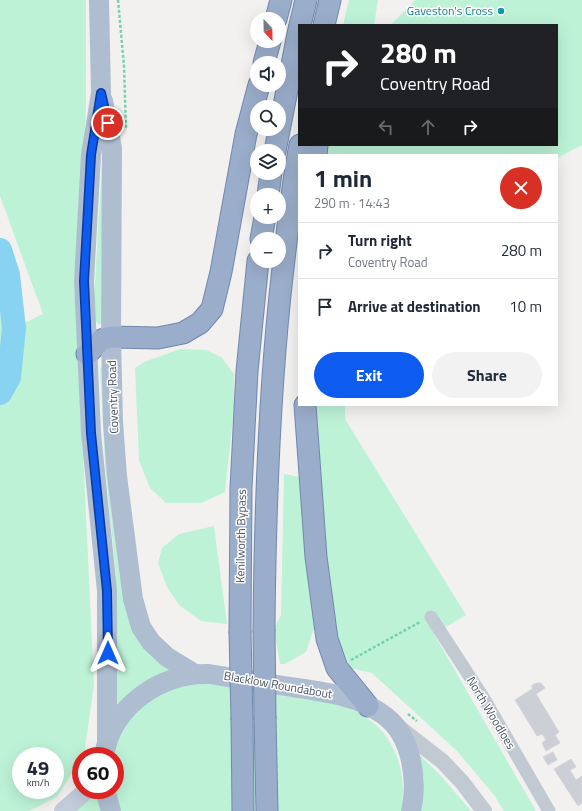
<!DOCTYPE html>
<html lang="en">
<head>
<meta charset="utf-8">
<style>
	body { margin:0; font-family:"Titillium Web",sans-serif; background:#f2f2f3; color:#1f2937; height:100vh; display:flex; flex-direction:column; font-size:15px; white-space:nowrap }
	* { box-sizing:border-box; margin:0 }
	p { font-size:13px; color:#747a83 }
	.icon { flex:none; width:22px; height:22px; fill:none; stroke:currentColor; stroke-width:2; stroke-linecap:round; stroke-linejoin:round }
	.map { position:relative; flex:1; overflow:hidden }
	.panel { position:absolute; left:298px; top:154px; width:260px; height:252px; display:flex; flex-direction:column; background:#fff; border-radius:0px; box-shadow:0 4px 16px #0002 }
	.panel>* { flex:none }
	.banner { position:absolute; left:298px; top:24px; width:260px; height:122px; border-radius:0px; box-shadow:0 4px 16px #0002; background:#202124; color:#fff; overflow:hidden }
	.needle { width:26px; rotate:158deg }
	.controls { position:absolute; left:250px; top:12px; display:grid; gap:8px }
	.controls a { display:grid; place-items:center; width:36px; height:36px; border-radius:50%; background:#fff; box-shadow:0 4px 16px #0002; font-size:20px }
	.speed { position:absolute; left:12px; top:747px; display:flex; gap:8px; font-size:20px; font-weight:700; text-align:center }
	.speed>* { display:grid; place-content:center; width:52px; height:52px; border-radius:50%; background:#fff; box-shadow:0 4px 16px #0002; line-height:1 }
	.speed small { font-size:10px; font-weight:400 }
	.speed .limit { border:6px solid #d22; background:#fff; color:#111 }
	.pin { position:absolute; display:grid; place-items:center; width:34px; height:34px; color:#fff; margin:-17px; border:2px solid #fff; border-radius:50%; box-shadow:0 1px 4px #0007 }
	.me { position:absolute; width:44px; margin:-22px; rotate:0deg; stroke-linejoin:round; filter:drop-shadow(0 0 3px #0008) }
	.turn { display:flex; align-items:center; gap:14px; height:84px; padding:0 16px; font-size:18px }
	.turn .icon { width:52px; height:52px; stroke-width:2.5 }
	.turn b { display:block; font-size:28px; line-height:34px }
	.lanes { display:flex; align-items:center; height:38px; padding:0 16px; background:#0003; justify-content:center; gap:20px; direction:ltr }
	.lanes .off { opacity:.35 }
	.round { display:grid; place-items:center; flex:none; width:42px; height:42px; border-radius:21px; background:#f2f2f3 }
	.overview { display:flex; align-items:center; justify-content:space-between; height:68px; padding:0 16px }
	h1 { font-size:24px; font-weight:700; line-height:30px }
	.button { display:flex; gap:8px; margin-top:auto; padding:8px 16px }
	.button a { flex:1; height:46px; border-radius:24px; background:#0e5bf0; color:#fff; font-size:16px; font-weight:700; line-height:46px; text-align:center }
	.button a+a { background:#f2f2f3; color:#1f2937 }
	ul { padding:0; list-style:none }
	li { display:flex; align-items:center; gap:12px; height:56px; padding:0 16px; border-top:1px solid #e0e1e3 }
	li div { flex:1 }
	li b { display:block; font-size:15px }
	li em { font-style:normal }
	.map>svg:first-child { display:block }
	.green { fill:#bdf2d7; fill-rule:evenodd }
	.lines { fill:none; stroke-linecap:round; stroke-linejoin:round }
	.river { stroke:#88d2f2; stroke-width:24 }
	.building { fill:#cccfd6; stroke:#d4d6dc }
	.trunk-casing { stroke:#7188ae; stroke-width:23 }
	.path { stroke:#73d3ad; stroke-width:2.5; stroke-dasharray:3 2; stroke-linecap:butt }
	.minor { stroke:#c1c9d3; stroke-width:13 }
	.tertiary { stroke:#c1c9d3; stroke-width:16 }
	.secondary { stroke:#c2ccda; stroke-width:18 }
	.primary { stroke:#afbdd1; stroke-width:20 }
	.trunk { stroke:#9aadca; stroke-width:21 }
	.trunk-bridge-casing { stroke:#7188ae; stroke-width:23; stroke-linecap:butt }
	.trunk-bridge { stroke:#9aadca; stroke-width:21 }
	.route-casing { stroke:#093b9c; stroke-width:10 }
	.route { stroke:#0e5bf0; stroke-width:7 }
	.culture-dot { fill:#0f9aa8; stroke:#fff; stroke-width:1.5 }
	.labels { text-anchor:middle; stroke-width:3; stroke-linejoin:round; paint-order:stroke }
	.culture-label { font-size:12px; fill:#0d838f; stroke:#fff; text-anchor:end }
	.street-label { font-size:12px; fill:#475260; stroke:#fff }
</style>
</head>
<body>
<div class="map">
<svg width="582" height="811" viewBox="0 0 582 811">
	<rect width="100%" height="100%" fill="#f3f1f0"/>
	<g class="green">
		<path d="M 0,0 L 86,0 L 86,112 L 75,283 L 94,685 L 84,755 L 81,756 L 81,759 L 57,797 L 29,811 L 0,811 L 0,250 L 8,275 L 14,328 L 43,314 L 0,196 ZM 21,756 L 55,756 L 55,790 L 21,790 Z"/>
		<polygon points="349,0 378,0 374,25 343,25"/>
		<polygon points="415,0 582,0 582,145 557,158 557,155 324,155 326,145 557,145 557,25 391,25"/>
		<polygon points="103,145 101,324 98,324 95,320 94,300"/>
		<polygon points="180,349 206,350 221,357 234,374 234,409 225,492 201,503 166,503 150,488 139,460 135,368 144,362"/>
		<polygon points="102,366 123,579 173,670 115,710 116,576 105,465 101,387 100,369"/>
		<polygon points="313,405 345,405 345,419 466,615 434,634 536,811 504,811 494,795 457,751 372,673 350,668 335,631 320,522"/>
		<polygon points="284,474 301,477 314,628 306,652 285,664 280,664 274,629 281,615"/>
		<polygon points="214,526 227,624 201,621 179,605 167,587 158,563 162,548 179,534"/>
		<path d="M 202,683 C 229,687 256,692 283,696 C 306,699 331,701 352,710 C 393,727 409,770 401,811 L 120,811 L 115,790 L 115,756 L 113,756 L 114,748 L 131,716 L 162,691 Z"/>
		<polygon points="419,754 442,777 471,811 421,811 424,779"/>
		<polygon points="95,790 104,811 75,811"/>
	</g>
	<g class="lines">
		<polyline class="river" points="0,250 8,275 14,328 9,377 0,393"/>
	</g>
	<g class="building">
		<polygon points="537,683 541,683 545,688 536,694 559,732 555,735 560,743 546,751 542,743 546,740 542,734 537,736 515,700 532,689 532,685"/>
		<polygon points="553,752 557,760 548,765 543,757"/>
		<polygon points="571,759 576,767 570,770 576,780 582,776 582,803 578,806 554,769"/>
	</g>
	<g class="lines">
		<defs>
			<g id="trunk">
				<polyline points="276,19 281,0"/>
				<polyline points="300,25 306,0"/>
				<polyline points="324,25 330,0"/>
				<polyline points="264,63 270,41"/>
				<polyline points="275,151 299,29"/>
				<polyline points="316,155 317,145"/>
				<polyline points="268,195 271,173"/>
				<polyline points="261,239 265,217"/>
				<polyline points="87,354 101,340 111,337 158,338 183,333 200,323 212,309 221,272 246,134 259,85"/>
				<polyline points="305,405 316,557 327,639 337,668 368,706"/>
				<path d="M 264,629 C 265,508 269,388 283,268 C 288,227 292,185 300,145"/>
				<polyline points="240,631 241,488 247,371 258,261"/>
				<polyline points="265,719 267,811"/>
				<polyline points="242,720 243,811"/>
			</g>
		</defs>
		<use href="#trunk" class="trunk-casing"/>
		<g class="path">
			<polyline points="118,0 124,66 126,129"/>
			<polyline points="351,660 420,622"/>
			<polyline points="408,714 417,721"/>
		</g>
		<polyline class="minor" points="431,617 483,697 549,811"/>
		<polyline class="tertiary" points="397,726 442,761 462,782 484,811"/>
		<polyline class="secondary" points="63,811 87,790"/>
		<g class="primary">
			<polyline points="99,0 101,93 91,155 84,281 91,433 107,591 107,742"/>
			<polyline points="103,101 112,148 111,337 113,422 117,476 133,599 141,627 151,642 167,657 195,674"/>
			<path d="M 104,756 C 112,706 160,673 209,674 C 234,678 259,682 284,686 C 317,691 357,694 385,716 C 412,736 418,781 411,811"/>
			<polyline points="105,790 111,811"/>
		</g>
		<use href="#trunk" class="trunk"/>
		<defs>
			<g id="trunk-bridge">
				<polyline points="264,629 265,719"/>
				<polyline points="240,631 242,720"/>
			</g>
		</defs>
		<use href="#trunk-bridge" class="trunk-bridge-casing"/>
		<use href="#trunk-bridge" class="trunk-bridge"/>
	</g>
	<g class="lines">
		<defs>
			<polyline id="route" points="108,123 101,93 91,155 84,281 91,433 107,591 108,653"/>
		</defs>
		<use href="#route" class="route-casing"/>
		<use href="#route" class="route"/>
	</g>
	<circle class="culture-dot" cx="501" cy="11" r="4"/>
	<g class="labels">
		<g class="culture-label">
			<text x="493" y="15">Gaveston's Cross</text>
		</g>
		<g class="street-label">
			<text transform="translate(113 397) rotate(-92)" y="4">Coventry Road</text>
			<text transform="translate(241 536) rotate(-89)" y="4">Kenilworth Bypass</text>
			<text transform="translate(278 685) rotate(10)" y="4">Blacklow Roundabout</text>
			<text transform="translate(491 713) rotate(59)" y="4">North Woodloes</text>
		</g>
	</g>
</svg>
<div class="controls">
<a><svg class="needle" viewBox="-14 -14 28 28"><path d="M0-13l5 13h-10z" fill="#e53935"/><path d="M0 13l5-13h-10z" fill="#747a83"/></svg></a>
<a><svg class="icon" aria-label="sound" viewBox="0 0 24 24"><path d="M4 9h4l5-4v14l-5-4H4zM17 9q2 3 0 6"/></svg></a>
<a><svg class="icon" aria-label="search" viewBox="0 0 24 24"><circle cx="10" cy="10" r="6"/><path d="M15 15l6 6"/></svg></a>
<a><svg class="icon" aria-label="layers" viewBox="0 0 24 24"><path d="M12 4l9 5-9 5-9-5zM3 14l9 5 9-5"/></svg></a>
<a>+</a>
<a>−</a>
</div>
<div class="speed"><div>49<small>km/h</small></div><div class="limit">60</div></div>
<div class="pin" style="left:108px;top:123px;background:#d93025"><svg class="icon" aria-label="arrive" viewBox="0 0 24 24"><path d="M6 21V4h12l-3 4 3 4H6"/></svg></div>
<svg class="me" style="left:108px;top:653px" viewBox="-20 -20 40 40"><path d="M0-17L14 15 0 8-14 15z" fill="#0e5bf0" stroke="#fff" stroke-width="4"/></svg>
<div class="banner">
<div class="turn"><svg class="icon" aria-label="right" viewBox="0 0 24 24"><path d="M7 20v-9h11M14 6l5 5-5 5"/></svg><div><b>280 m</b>Coventry Road</div></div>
<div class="lanes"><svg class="icon off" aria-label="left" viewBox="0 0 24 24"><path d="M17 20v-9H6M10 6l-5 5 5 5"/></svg><svg class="icon off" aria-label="ahead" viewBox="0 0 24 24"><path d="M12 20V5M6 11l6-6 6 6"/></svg><svg class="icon" aria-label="right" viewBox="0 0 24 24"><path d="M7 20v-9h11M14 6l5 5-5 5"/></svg></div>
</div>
<section class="panel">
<div class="overview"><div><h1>1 min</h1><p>290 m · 14:43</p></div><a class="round" style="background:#d93025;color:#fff"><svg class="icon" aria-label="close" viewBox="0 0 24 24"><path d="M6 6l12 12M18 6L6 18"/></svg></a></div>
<ul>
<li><svg class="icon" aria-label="right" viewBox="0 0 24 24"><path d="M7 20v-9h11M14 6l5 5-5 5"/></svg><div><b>Turn right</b><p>Coventry Road</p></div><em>280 m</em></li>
<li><svg class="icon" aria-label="arrive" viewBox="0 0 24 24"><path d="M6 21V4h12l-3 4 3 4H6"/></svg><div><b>Arrive at destination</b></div><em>10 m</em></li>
</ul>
<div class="button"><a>Exit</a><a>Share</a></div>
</section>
</div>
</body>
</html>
